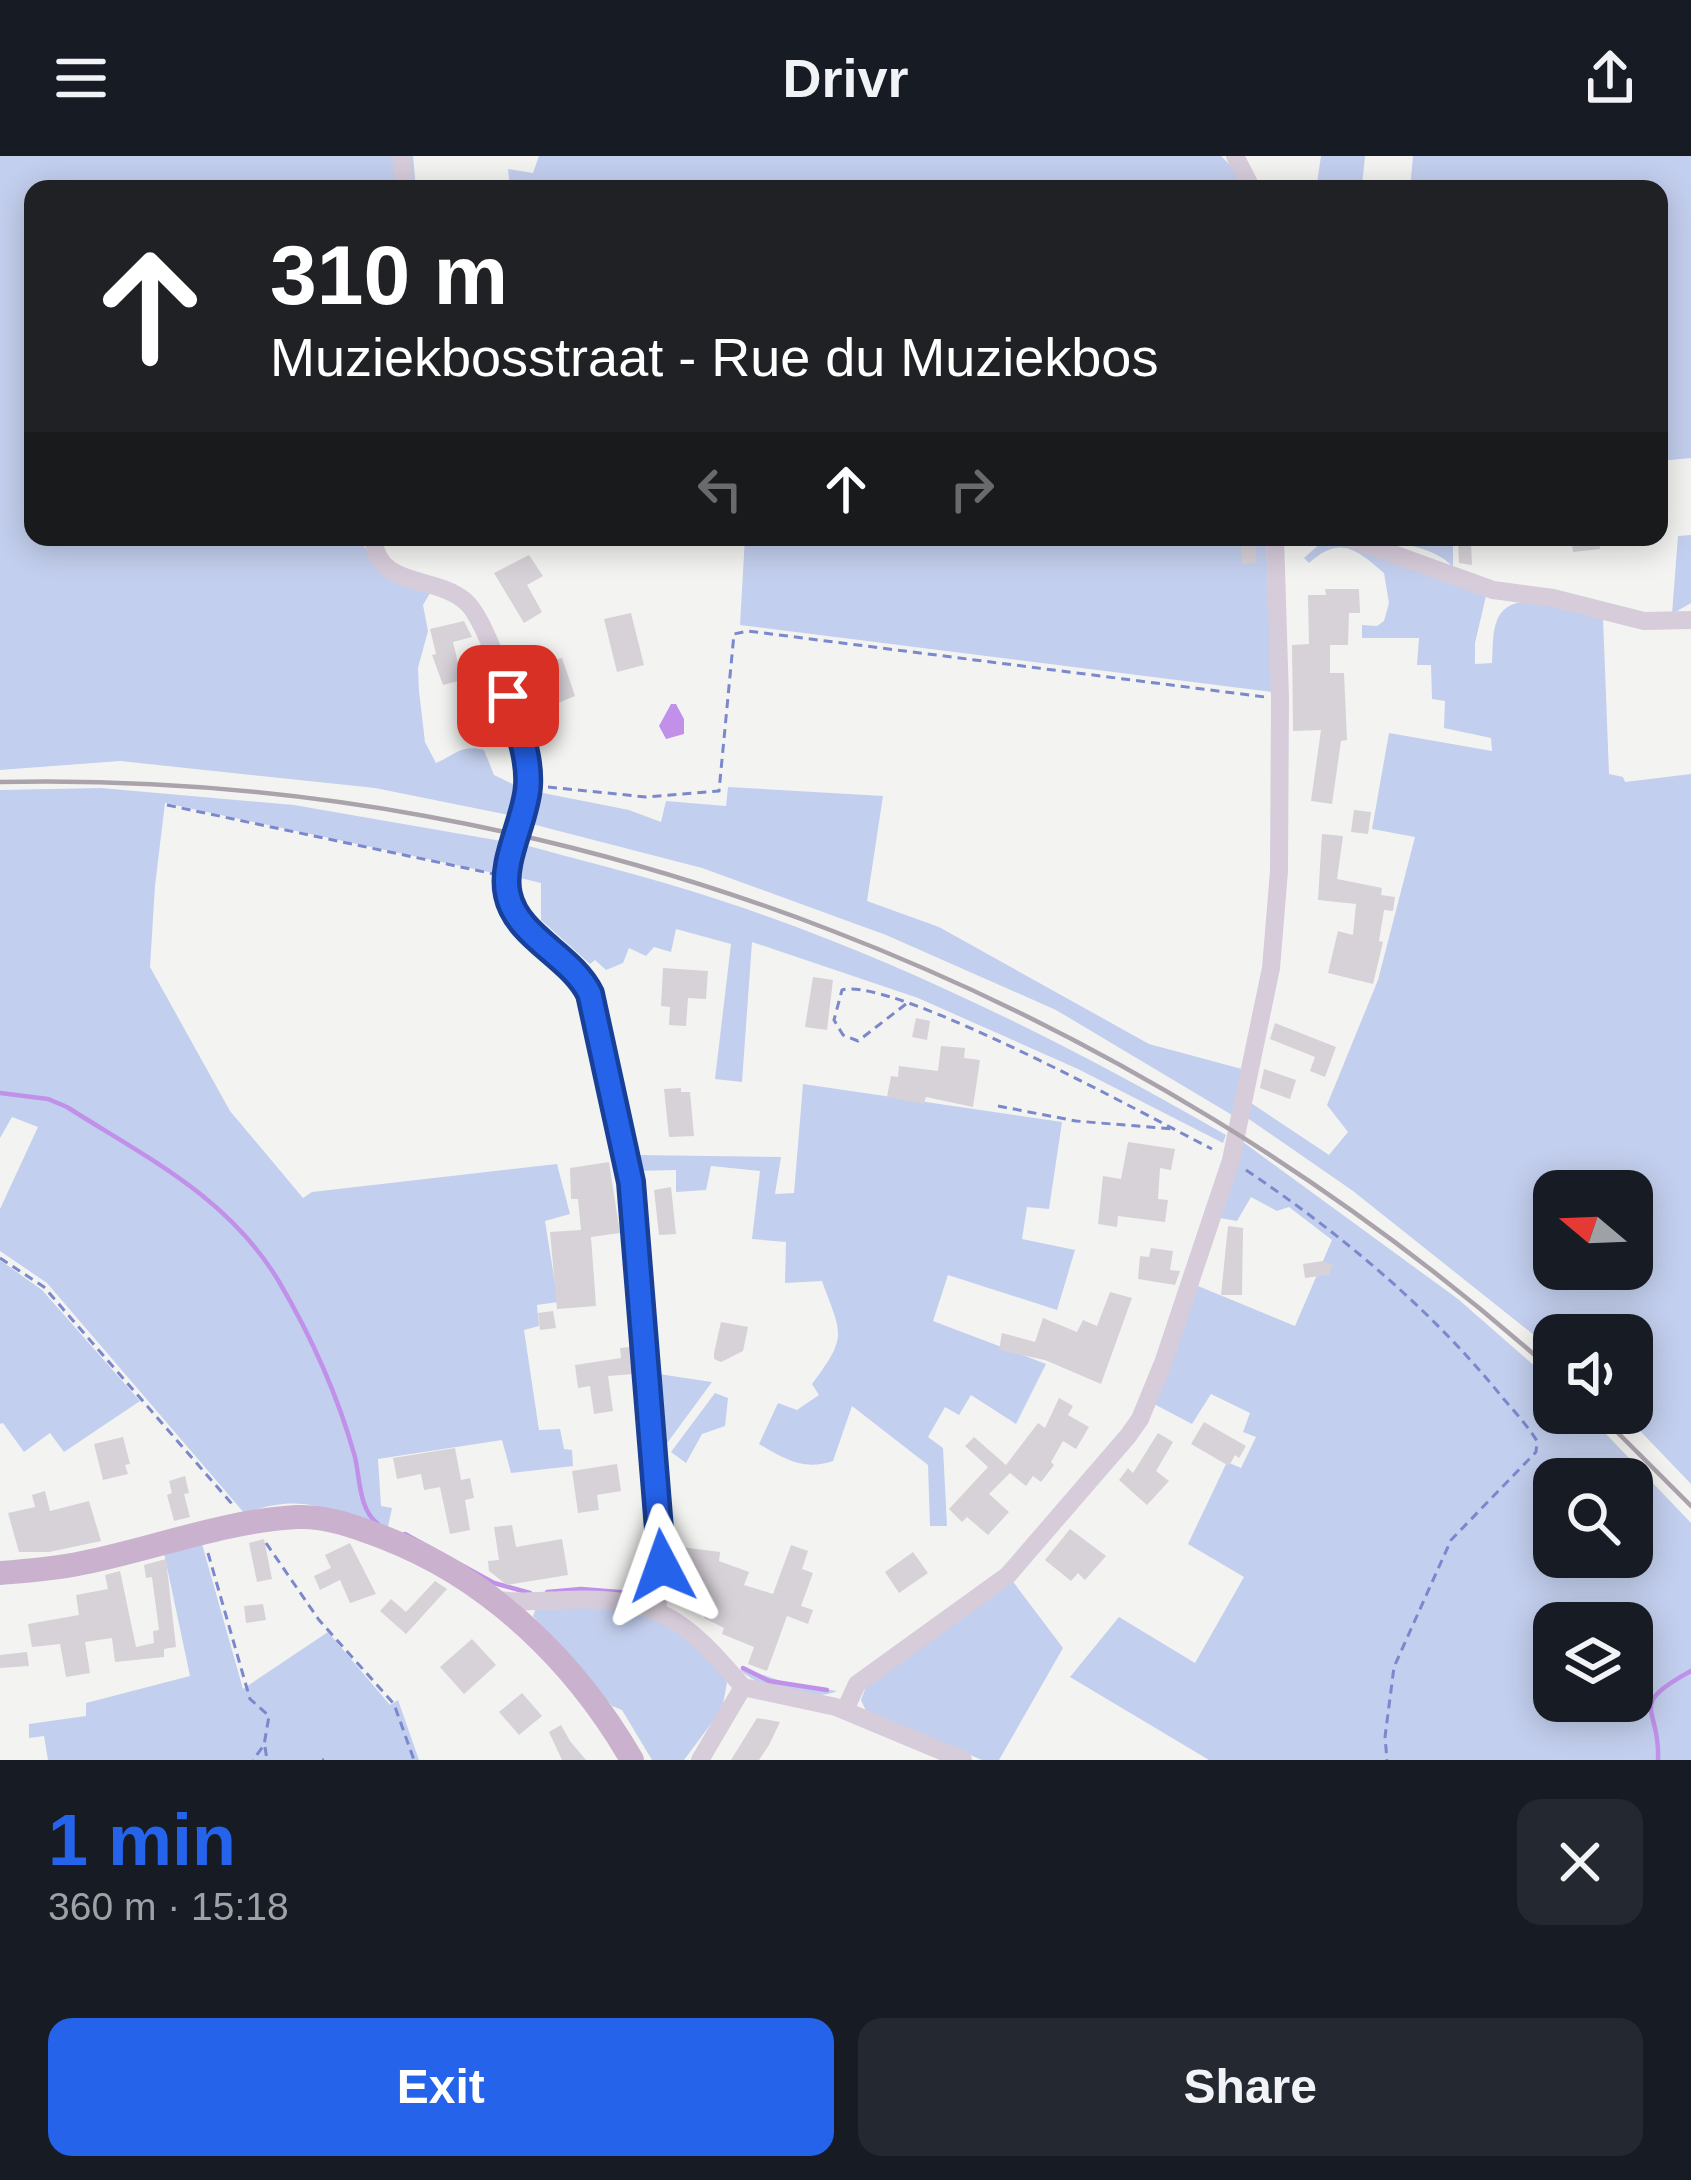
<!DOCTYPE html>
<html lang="en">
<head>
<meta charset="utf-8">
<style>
	body { margin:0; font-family:Helvetica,sans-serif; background:#242831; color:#f1f3f6; height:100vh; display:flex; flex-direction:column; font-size:45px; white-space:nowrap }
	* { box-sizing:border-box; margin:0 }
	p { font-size:39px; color:#9ea1a6 }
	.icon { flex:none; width:66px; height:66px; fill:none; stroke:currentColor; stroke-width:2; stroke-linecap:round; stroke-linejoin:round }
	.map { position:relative; height:1604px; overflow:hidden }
	.panel { display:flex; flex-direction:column; background:#171b24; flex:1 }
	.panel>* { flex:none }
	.hud { position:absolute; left:24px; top:24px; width:1644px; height:366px; border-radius:24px; box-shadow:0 6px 30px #0003; background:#202124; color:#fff; overflow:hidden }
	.needle { width:78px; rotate:289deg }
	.buttons { position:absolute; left:1533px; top:1014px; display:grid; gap:24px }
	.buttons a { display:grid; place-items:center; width:120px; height:120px; border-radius:24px; background:#171b24; box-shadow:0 6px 30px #0003; font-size:60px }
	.pin { position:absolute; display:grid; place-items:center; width:102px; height:102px; color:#fff; margin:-51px; border-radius:24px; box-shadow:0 6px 18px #0006 }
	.me { position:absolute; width:132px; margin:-66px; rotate:356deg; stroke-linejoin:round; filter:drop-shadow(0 0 9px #0008) }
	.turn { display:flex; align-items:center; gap:42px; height:252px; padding:0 48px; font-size:54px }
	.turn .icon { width:156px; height:156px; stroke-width:2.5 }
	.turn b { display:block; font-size:84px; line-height:102px }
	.lanes { display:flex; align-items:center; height:114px; padding:0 48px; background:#0003; justify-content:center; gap:60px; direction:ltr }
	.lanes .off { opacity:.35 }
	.round { display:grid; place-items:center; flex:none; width:126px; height:126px; border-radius:24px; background:#242831 }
	.summary { display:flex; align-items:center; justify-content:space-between; height:204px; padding:0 48px }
	h1 { font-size:72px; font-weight:800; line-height:90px; color:#2563eb }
	.cta { display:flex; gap:24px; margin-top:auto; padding:24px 48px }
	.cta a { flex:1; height:138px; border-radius:24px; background:#2563eb; color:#fff; font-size:48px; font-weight:800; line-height:138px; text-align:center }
	.cta a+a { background:#242831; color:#f1f3f6 }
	header { display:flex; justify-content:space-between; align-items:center; height:156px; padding:0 48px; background:#171b24; font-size:54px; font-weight:800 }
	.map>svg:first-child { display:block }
	.green { fill:#c3cfee; fill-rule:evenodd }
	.water { fill:#c191ea }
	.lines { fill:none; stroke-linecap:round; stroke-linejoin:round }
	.stream { stroke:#c191ea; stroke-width:4.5 }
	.building { fill:#d7d1d8 }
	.path { stroke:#7b88cc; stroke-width:3; stroke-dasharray:9 6; stroke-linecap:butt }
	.minor { stroke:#d7ccda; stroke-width:18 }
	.major { stroke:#cab2cf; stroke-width:24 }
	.rail { stroke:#aba3ac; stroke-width:4.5 }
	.minor-bridge { stroke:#d7ccda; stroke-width:18 }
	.route-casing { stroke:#184099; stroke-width:30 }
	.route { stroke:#2563eb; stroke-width:21 }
</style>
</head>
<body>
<header><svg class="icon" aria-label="menu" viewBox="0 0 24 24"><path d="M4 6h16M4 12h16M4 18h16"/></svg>Drivr<svg class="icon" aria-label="share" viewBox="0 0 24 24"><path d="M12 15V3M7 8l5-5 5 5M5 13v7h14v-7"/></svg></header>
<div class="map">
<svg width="1691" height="1604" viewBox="0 0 1691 1604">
	<rect width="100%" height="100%" fill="#f3f4f1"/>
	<g class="green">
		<path d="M 0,0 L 413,0 L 416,33 L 33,33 L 33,381 L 365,381 L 364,390 L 376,409 L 433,432 L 423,449 L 428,475 L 418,512 L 419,535 L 425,586 L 436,607 C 455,599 461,588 484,594 L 494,619 L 521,632 L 514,660 L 375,632 L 120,605 L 0,614 Z"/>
		<polygon points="539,0 1221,0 1239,18 1247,33 510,33 508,13 533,17"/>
		<polygon points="1321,0 1365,0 1362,30 1377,33 1343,33 1317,27"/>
		<polygon points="1413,0 1691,0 1691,302 1659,305 1659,33 1410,33"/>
		<polygon points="1691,379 1691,447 1672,458 1678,380"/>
		<polygon points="745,381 1266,381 1272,536 740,469"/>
		<path d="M 1378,381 L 1453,381 L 1453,411 C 1435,391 1402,389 1378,381 Z"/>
		<path d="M 1323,385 L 1341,387 L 1486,440 L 1475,487 L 1475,508 L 1492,507 C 1493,494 1492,479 1496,467 C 1509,426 1573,455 1603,461 L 1609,618 L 1623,621 L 1625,626 L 1691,618 L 1691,1328 L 1623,1257 L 1632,1257 L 1632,1179 L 1554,1179 L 1554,1195 L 1353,1035 L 1246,961 L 1248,945 L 1329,999 L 1348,976 L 1327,949 L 1378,824 L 1415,681 L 1372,673 L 1389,577 L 1492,595 L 1491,582 L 1444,572 L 1445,545 L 1432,543 L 1431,509 L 1417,509 L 1419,482 L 1362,482 L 1362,469 L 1377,470 L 1384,465 L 1389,447 L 1384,417 C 1356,393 1340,379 1309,407 L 1304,402 ZM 1554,1035 L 1632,1035 L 1632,1113 L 1554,1113 Z"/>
		<polygon points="728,631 883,640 867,745 939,771 1149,888 1242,913 1232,959 1056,854 886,779 702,712 528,667 538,636 629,654 661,666 666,645 726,650"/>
		<path d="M 101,632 L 294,649 L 507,686 L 498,718 L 165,647 L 155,730 L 150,811 L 230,955 L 303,1042 L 312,1036 L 557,1008 L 570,1058 L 545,1065 L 558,1146 L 537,1149 L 539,1170 L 524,1174 L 539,1274 L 560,1273 L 564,1293 L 572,1294 L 573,1310 L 511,1317 L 502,1284 L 378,1303 L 381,1350 L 392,1352 L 387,1375 C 335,1356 301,1334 245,1358 L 47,1127 L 0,1095 L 0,1053 L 38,971 L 12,961 L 0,982 L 0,634 Z"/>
		<path d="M 521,688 C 576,703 633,717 688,734 C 877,792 1055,881 1226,979 L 1223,987 L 1078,913 L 918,842 L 752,786 L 742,926 L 715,923 L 731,788 L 676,773 L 671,796 L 654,791 L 646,800 L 629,792 L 623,807 L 606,814 L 595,804 L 590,808 L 541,764 L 541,727 L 516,721 Z"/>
		<path d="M 803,928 L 1062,966 L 1049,1053 L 1027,1051 L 1022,1083 L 1075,1094 L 1057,1154 L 948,1119 L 933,1165 L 1046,1208 L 1016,1268 L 971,1239 L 959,1259 L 945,1251 L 928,1281 L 943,1292 L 947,1370 L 930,1370 L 928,1309 L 852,1250 L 833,1305 C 804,1315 784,1303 759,1288 L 778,1247 L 797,1254 L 819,1239 L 812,1228 C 849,1179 841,1178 822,1125 L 785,1127 L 786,1086 L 752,1083 L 760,1015 L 711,1010 L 706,1034 L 676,1036 L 676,1014 L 635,1015 L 637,999 L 781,1001 L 775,1038 L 794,1037 Z"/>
		<path d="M 1243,986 L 1458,1143 L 1554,1227 L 1554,1257 L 1586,1257 L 1691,1367 L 1691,1604 L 1209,1604 L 1070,1521 L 1119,1461 L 1195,1507 L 1244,1421 L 1188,1388 L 1227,1306 L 1241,1312 L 1256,1281 L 1243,1276 L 1250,1257 L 1211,1238 L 1192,1268 L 1154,1248 L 1198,1130 L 1295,1170 L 1332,1084 L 1289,1051 L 1277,1055 L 1251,1041 L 1237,1065 L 1220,1062 ZM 1554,1323 L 1632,1323 L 1632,1401 L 1554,1401 ZM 1554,1467 L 1632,1467 L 1632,1545 L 1554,1545 Z"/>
		<polygon points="0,1104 42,1134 140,1245 64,1296 50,1277 24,1296 3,1267 0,1268"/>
		<polygon points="652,1217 712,1226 662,1294"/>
		<polygon points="715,1237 728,1242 725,1270 702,1278 686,1307 671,1296"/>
		<polygon points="202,1388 243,1533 328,1476 390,1549 398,1544 419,1604 48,1604 44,1580 29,1582 29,1568 86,1560 86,1547 190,1520 164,1397"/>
		<polygon points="1011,1423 1063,1492 999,1604 982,1604 866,1555 861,1544 867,1528"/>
		<polygon points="606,1451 664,1465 722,1514 727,1527 722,1553 684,1604 652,1604 622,1554 612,1550 533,1460 536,1452"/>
		<path d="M 743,1512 L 787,1527 L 837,1535 C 812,1547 759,1532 740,1514 Z"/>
	</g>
	<polygon class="water" points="671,548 676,548 684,563 684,578 666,583 659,570"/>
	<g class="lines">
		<g class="stream">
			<path d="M 0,937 L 48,943 L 67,951 C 147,1002 227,1040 278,1124 C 310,1178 338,1240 355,1301 C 360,1323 359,1354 378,1368"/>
			<polyline points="405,1378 494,1427 530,1437"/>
			<polyline points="547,1436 581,1433 644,1438"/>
			<polyline points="743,1512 769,1525 827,1534"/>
			<path d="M 1658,1604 C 1661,1550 1625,1551 1691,1515"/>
		</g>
	</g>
	<g class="building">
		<polygon points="1571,381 1599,381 1600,393 1573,396"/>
		<polygon points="1458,386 1471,386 1472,409 1459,407"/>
		<polygon points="1255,388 1257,407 1242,408 1241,389"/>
		<polygon points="529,399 543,420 527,429 542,456 524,467 494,417"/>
		<polygon points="1325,433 1359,433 1360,457 1349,457 1348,489 1330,489 1330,517 1344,517 1347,584 1341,585 1332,648 1311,645 1321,574 1293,575 1292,489 1309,488 1308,439 1326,439"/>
		<polygon points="631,457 644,509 617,516 604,463"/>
		<polygon points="464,465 472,481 453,486 462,524 443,529 432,499 436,498 430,473"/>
		<polygon points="562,502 575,540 558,547 556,541 546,545 537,509"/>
		<polygon points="1354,654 1371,656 1368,678 1351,676"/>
		<polygon points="1322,678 1343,680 1337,723 1382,732 1381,739 1395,741 1393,755 1384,754 1379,785 1383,786 1373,828 1328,817 1338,775 1353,779 1356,748 1318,744"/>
		<polygon points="663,812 708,815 706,843 688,842 686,870 669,869 670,851 661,850"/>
		<polygon points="813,821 833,824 827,874 805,871"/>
		<polygon points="916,862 930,865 927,884 912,881"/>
		<polygon points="1275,867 1336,891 1325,921 1310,915 1315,901 1270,883"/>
		<polygon points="941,890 965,892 964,902 980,904 973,951 926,941 924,948 887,941 891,920 898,921 899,910 938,915"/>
		<polygon points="1264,913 1296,924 1290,943 1260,932"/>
		<polygon points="681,932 681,936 690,936 694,980 669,981 664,933"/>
		<polygon points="1128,986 1175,993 1171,1014 1160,1012 1158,1043 1168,1044 1165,1066 1118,1060 1117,1071 1098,1068 1103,1020 1121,1023"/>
		<polygon points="609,1006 620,1077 591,1081 596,1150 557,1153 550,1076 581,1074 578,1043 571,1043 570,1012"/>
		<polygon points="671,1031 676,1078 659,1079 654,1034"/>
		<polygon points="1228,1070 1243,1072 1242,1139 1221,1139"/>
		<polygon points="1151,1092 1173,1095 1170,1114 1180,1115 1175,1129 1138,1123 1140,1100 1149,1101"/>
		<polygon points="1323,1105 1333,1109 1329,1119 1305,1122 1303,1108"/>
		<polygon points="1110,1136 1132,1142 1101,1228 1045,1204 999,1194 1002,1177 1035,1186 1043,1162 1077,1176 1083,1164 1097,1170"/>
		<polygon points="553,1155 556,1172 540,1174 538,1157"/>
		<polygon points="721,1166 748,1171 743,1195 721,1206 714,1203 714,1197"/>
		<polygon points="631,1191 633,1218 608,1220 613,1255 594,1258 590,1230 578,1232 575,1209 621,1202 620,1192"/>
		<polygon points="1059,1242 1073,1250 1068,1259 1089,1271 1076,1293 1063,1285 1051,1306 1054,1309 1041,1326 1033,1320 1026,1330 1010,1317 989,1338 1009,1356 988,1379 967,1361 962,1366 949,1353 988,1311 965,1290 974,1281 1006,1309 1038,1267 1045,1272"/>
		<polygon points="1204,1266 1246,1290 1239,1302 1235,1299 1229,1310 1191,1288"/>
		<polygon points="1158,1277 1173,1286 1156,1315 1169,1325 1147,1349 1119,1324 1128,1312 1133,1317"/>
		<polygon points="123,1281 130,1308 125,1309 128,1318 103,1324 94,1288"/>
		<polygon points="455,1292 461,1324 470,1322 474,1342 465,1344 470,1374 450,1378 440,1331 424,1334 421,1318 397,1323 393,1302"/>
		<polygon points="617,1308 621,1335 597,1339 599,1354 578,1357 572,1315"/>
		<polygon points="185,1320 189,1337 184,1338 190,1361 174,1365 167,1339 172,1337 169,1325"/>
		<polygon points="45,1335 50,1355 89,1345 101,1385 49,1396 19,1396 8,1357 35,1351 32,1339"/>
		<polygon points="512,1369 516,1391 562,1383 568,1419 507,1429 489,1415 488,1405 499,1404 494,1371"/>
		<polygon points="1070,1373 1106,1400 1085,1424 1078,1417 1071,1425 1045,1404"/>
		<polygon points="264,1383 272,1423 257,1426 249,1387"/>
		<polygon points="350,1387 376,1438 350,1447 340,1424 320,1434 314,1420 331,1412 325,1399"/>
		<polygon points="791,1389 808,1395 802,1413 813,1417 801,1450 813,1454 808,1468 787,1460 767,1515 748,1508 754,1491 722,1478 724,1472 704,1462 711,1442 675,1434 675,1410 681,1391 720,1396 719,1405 749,1416 744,1429 773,1438"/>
		<polygon points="913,1396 928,1417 899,1437 885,1416"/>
		<polygon points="166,1403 176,1491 164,1493 164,1501 115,1506 112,1482 85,1486 90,1517 66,1521 60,1488 32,1491 28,1468 79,1459 76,1439 108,1433 105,1419 120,1415 136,1491 154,1487 153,1475 159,1474 152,1421 146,1422 144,1409"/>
		<polygon points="435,1425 447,1433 406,1478 380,1455 391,1443 406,1456"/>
		<polygon points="263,1448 266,1464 246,1467 244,1450"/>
		<polygon points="472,1483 496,1509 464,1538 440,1511"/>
		<polygon points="27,1496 29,1510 0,1512 0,1499"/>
		<polygon points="522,1537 542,1560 519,1579 499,1556"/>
		<polygon points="757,1562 780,1566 769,1589 759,1604 731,1604"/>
		<polygon points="561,1569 570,1585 586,1604 562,1604 549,1576"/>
	</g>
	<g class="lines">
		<g class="path">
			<polyline points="548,631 646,641 719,635 734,478 748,475 1265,541"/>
			<polyline points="167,649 494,718"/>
			<path d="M 906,848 L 858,885 L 843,879 L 834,864 L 842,834 C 894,820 1153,963 1212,993"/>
			<polyline points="998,950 1076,965 1172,973"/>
			<path d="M 1246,1014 C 1340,1077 1431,1153 1502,1241 C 1514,1255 1527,1269 1537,1285 L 1536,1296 L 1451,1384 L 1394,1511 L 1385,1581 L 1387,1604"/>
			<polyline points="0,1102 44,1131 232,1348"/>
			<polyline points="266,1387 319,1464 394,1548 414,1604"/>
			<polyline points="208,1397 250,1543 269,1560 264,1589 253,1604"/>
			<polyline points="265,1591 267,1604"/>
			<polyline points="322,1604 324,1604"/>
		</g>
		<g class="minor">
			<polyline points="401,0 405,33"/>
			<polyline points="1235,0 1252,33"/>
			<path d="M 373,381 C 378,434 433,418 465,445 C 488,463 524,579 528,611 C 529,627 526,642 523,657"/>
			<polyline points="1346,381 1493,434 1553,442 1644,465 1691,464"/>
			<path d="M 511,705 C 497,777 564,784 589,838 L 631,1026 L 662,1410 L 657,1454"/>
			<path d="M 497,1444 C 520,1447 541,1445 564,1444 C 658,1440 684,1462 743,1531"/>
			<polyline points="743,1531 836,1551 963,1604"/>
			<polyline points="845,1554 857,1528 1008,1419 1128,1280 1140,1263 1163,1207 1231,1004 1271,812 1279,715 1280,542 1275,381"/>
			<polyline points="700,1604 743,1531"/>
		</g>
		<path class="major" d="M 0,1417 C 27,1415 55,1413 82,1407 C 153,1393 223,1365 297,1361 C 328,1360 356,1371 385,1382 C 491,1423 576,1507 632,1604"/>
		<g class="rail">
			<path d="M 0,626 C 570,613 1131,839 1554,1216"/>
			<polyline points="1598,1257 1691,1350"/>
		</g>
		<polyline class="minor-bridge" points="511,705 523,657"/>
	</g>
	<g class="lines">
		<defs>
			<path id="route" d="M 508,540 C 517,569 530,599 528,630 C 526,664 500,705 508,739 C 517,781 572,800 590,838 L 631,1026 L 662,1410"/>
		</defs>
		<use href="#route" class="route-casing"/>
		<use href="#route" class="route"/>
	</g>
</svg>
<div class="buttons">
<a><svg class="needle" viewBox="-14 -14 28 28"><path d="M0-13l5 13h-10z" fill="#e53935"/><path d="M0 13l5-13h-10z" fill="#9ea1a6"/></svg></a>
<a><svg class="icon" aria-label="sound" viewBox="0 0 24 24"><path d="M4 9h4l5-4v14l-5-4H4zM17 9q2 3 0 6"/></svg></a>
<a><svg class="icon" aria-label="search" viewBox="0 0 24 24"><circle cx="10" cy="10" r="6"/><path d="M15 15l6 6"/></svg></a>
<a><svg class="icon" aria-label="layers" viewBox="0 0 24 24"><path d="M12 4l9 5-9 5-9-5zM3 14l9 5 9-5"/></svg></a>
</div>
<div class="pin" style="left:508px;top:540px;background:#d93025"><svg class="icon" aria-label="arrive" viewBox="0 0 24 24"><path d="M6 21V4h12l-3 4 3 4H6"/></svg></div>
<svg class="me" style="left:662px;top:1410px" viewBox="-20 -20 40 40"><path d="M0-17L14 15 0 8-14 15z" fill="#2563eb" stroke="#fff" stroke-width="4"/></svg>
<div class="hud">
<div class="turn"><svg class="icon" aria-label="ahead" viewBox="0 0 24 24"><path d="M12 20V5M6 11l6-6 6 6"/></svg><div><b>310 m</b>Muziekbosstraat - Rue du Muziekbos</div></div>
<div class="lanes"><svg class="icon off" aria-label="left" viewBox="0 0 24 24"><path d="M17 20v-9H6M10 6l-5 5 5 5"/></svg><svg class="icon" aria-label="ahead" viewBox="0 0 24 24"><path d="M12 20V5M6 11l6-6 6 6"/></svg><svg class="icon off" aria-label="right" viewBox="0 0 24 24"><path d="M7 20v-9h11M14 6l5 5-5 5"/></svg></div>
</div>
</div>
<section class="panel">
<div class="summary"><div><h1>1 min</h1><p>360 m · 15:18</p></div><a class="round"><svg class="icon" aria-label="close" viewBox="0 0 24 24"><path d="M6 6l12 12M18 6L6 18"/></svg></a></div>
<div class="cta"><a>Exit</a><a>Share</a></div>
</section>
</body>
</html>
